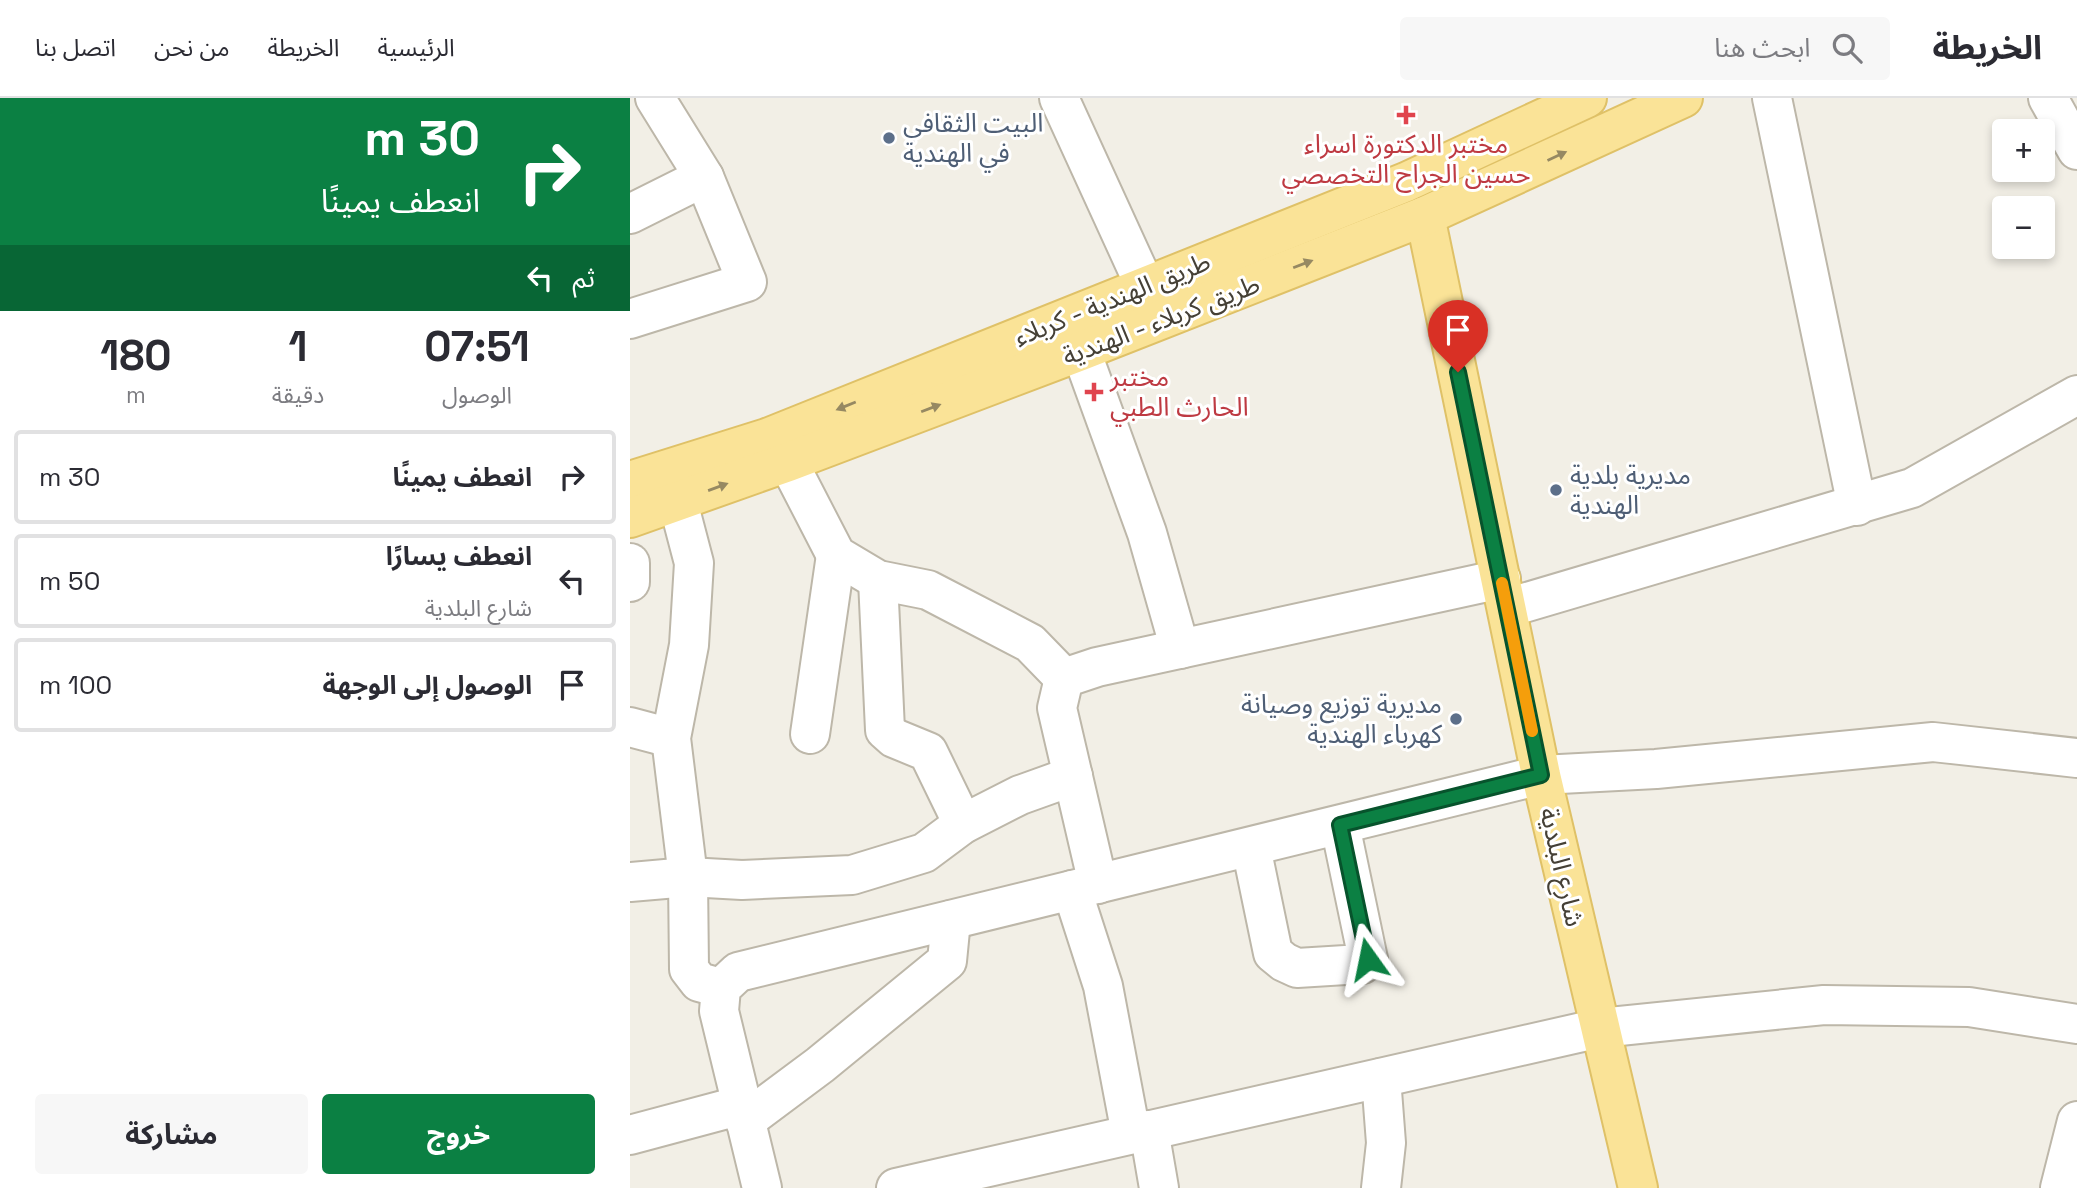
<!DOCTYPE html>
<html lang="ar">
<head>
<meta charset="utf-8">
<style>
	body { margin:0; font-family:"Space Grotesk","Noto Sans Arabic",sans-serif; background:#f7f7f7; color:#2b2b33; direction:rtl; height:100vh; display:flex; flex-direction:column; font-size:26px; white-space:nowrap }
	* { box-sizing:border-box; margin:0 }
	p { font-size:23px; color:#7c7c81 }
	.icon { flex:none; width:38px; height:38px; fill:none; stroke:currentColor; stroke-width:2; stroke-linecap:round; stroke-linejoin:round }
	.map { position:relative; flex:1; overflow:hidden; direction:ltr }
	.sheet { display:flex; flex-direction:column; background:#fff; width:630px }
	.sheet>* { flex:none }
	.guide { background:#0b8043; color:#fff; overflow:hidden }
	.tools { position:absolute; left:1362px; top:21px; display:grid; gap:14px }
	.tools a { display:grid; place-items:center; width:63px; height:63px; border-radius:7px; background:#fff; box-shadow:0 4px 10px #0003; font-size:35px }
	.pin { position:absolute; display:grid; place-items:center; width:60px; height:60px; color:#fff; margin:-72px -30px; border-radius:50% 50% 50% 0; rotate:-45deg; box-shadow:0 0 7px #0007 }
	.pin .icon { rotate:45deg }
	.me { position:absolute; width:77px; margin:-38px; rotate:348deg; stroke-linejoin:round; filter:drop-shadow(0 0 5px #0008) }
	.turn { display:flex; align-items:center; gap:24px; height:147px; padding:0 35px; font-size:32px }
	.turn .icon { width:91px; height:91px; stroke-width:2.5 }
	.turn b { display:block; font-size:49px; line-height:60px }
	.then { display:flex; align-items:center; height:66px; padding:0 35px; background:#0003; gap:14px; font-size:26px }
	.eta { display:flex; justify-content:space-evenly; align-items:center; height:119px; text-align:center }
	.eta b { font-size:42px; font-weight:700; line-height:49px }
	.button { display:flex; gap:14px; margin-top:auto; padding:14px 35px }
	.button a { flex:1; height:80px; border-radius:7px; background:#0b8043; color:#fff; font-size:28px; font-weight:700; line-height:80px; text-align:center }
	.button a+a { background:#f7f7f7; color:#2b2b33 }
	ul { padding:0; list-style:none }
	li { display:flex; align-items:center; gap:21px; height:94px; margin:0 14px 10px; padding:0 21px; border:4px solid #e1e1e2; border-radius:7px }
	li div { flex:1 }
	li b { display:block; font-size:26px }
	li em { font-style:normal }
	header { display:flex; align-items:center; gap:42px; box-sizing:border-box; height:98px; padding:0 35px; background:#fff; border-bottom:2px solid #e1e1e2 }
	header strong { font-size:33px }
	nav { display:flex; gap:38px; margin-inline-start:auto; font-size:24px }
	.search { width:490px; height:63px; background:#f7f7f7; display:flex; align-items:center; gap:18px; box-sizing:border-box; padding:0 24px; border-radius:7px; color:#7c7c81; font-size:26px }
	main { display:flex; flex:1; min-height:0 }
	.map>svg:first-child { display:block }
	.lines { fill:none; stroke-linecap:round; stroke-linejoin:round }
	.minor-casing { stroke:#bdb7a9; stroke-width:42 }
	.major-casing { stroke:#dfc167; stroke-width:42 }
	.minor { stroke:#fff; stroke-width:38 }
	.major { stroke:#fae397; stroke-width:38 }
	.oneway { fill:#968962 }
	.route-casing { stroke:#07532c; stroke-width:18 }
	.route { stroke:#0b8043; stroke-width:12 }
	.slow { stroke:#f59e0b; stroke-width:12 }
	.health-dot { fill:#e0444e; stroke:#fff; stroke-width:2.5 }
	.service-dot { fill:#5c6f8a; stroke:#fff; stroke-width:2.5 }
	.labels { text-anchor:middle; stroke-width:6; stroke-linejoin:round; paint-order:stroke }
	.service-label { font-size:26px; fill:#4e5e75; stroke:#fff; text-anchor:start }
	.health-label { font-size:26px; fill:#be3a42; stroke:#fff }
	.street-label { font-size:26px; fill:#454036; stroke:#fff }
</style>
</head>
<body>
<header>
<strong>الخريطة</strong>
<div class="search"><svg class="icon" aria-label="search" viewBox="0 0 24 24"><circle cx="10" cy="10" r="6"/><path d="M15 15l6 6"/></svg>ابحث هنا</div>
<nav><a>الرئيسية</a><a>الخريطة</a><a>من نحن</a><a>اتصل بنا</a></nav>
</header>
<main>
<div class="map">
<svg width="1447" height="1090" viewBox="0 0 1447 1090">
	<rect width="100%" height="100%" fill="#f2efe6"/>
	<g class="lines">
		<defs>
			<g id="minor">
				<polyline points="429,0 515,188"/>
				<polyline points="1142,0 1227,408"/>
				<polyline points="1418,0 1447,52"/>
				<polyline points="0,116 74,79"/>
				<polyline points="0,221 117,184 74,79 25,0"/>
				<polyline points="451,253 517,435 550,551"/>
				<polyline points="158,364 206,457 248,482 298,492 400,545 434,580"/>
				<polyline points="48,404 64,465 59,547 41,640 58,779 59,871 69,884 91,890"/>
				<polyline points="0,465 0,484"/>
				<polyline points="248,482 255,632 264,640 298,654 333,726"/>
				<polyline points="877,510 1282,390 1447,297"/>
				<polyline points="0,629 41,640"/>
				<polyline points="180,636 206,457"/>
				<polyline points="621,749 643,855 654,864 667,870 732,866 738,861 710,727"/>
				<polyline points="0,784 58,779 112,782 222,777 294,755 333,726 390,697 443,678"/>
				<polyline points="468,786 427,610 434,580 467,569 871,481"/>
				<polyline points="442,792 473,888 501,1036"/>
				<polyline points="751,980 756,1045 751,1090"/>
				<polyline points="115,1023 190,967 317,863 321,822"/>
				<polyline points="519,1032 529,1090"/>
				<polyline points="0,1037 112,1007"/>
				<polyline points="132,1090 89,913 91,890 108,874 911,677 1026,671 1303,644 1447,660"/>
				<polyline points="266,1090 970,930 1194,907 1339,909 1447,926"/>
				<polyline points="1430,1090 1447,1023"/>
			</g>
			<g id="major">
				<polyline points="795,118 911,677 1008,1090"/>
				<polyline points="0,383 137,340 776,84 957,0"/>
				<polyline points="0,420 158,364 451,253 795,118 1053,0"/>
			</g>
		</defs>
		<use href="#minor" class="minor-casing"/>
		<use href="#major" class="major-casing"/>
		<use href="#minor" class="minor"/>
		<use href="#major" class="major"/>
	</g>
	<defs><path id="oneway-solid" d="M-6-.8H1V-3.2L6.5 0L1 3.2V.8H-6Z" transform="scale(1.75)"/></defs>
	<g class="oneway">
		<use href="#oneway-solid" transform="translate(927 58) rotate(-25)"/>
		<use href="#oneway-solid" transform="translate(673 166) rotate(-21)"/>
		<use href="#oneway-solid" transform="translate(216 308) rotate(158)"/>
		<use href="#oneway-solid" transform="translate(301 310) rotate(-21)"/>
		<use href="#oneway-solid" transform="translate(88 389) rotate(-20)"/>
	</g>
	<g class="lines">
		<defs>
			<polyline id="route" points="738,861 710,727 911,677 828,274"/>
		</defs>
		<use href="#route" class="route-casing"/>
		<use href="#route" class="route"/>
		<polyline class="slow" points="872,485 902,633"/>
	</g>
	<g class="health-dot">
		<path d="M772.5 6.5h7v7h7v7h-7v7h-7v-7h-7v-7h7z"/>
		<path d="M460.5 283.5h7v7h7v7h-7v7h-7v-7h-7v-7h7z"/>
	</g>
	<g class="service-dot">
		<circle cx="259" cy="40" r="7"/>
		<circle cx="926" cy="392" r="7"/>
		<circle cx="826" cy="621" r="7"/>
	</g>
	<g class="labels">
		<g class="service-label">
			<text x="273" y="34">البيت الثقافي<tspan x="273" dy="30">في الهندية</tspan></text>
			<text x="940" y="386">مديرية بلدية<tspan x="940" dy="30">الهندية</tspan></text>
			<text x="812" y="615" text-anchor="end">مديرية توزيع وصيانة<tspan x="812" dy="30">كهرباء الهندية</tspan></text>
		</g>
		<g class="health-label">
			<text x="776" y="55">مختبر الدكتورة اسراء<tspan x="776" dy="30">حسين الجراح التخصصي</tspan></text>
			<text x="480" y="288" text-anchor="start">مختبر<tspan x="480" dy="30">الحارث الطبي</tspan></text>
		</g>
		<g class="street-label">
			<text transform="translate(482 201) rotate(-22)" y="9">طريق الهندية - كربلاء</text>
			<text transform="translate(531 222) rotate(-21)" y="9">طريق كربلاء - الهندية</text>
			<text transform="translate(932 769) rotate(77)" y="9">شارع البلدية</text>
		</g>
	</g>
</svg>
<div class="tools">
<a>+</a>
<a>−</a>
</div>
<div class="pin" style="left:828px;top:274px;background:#d93025"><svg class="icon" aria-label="arrive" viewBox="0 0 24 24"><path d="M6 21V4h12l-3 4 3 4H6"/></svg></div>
<svg class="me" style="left:738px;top:861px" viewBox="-20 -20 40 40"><path d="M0-17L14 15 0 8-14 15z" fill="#0b8043" stroke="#fff" stroke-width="4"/></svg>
</div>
<section class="sheet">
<div class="guide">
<div class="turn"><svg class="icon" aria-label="right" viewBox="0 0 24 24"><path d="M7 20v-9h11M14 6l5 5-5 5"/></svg><div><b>30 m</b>انعطف يمينًا</div></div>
<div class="then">ثم<svg class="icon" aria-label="left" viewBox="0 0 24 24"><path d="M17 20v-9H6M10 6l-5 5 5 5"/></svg></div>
</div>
<div class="eta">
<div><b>07:51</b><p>الوصول</p></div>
<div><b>1</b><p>دقيقة</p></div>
<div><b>180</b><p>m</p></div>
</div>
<ul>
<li><svg class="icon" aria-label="right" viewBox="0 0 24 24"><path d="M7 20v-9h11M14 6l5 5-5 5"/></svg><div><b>انعطف يمينًا</b></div><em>30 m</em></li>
<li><svg class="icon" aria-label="left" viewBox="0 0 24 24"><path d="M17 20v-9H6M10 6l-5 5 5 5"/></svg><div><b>انعطف يسارًا</b><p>شارع البلدية</p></div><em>50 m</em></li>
<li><svg class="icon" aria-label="arrive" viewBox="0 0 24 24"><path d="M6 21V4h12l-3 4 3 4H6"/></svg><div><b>الوصول إلى الوجهة</b></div><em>100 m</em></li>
</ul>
<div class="button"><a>خروج</a><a>مشاركة</a></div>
</section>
</main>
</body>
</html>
